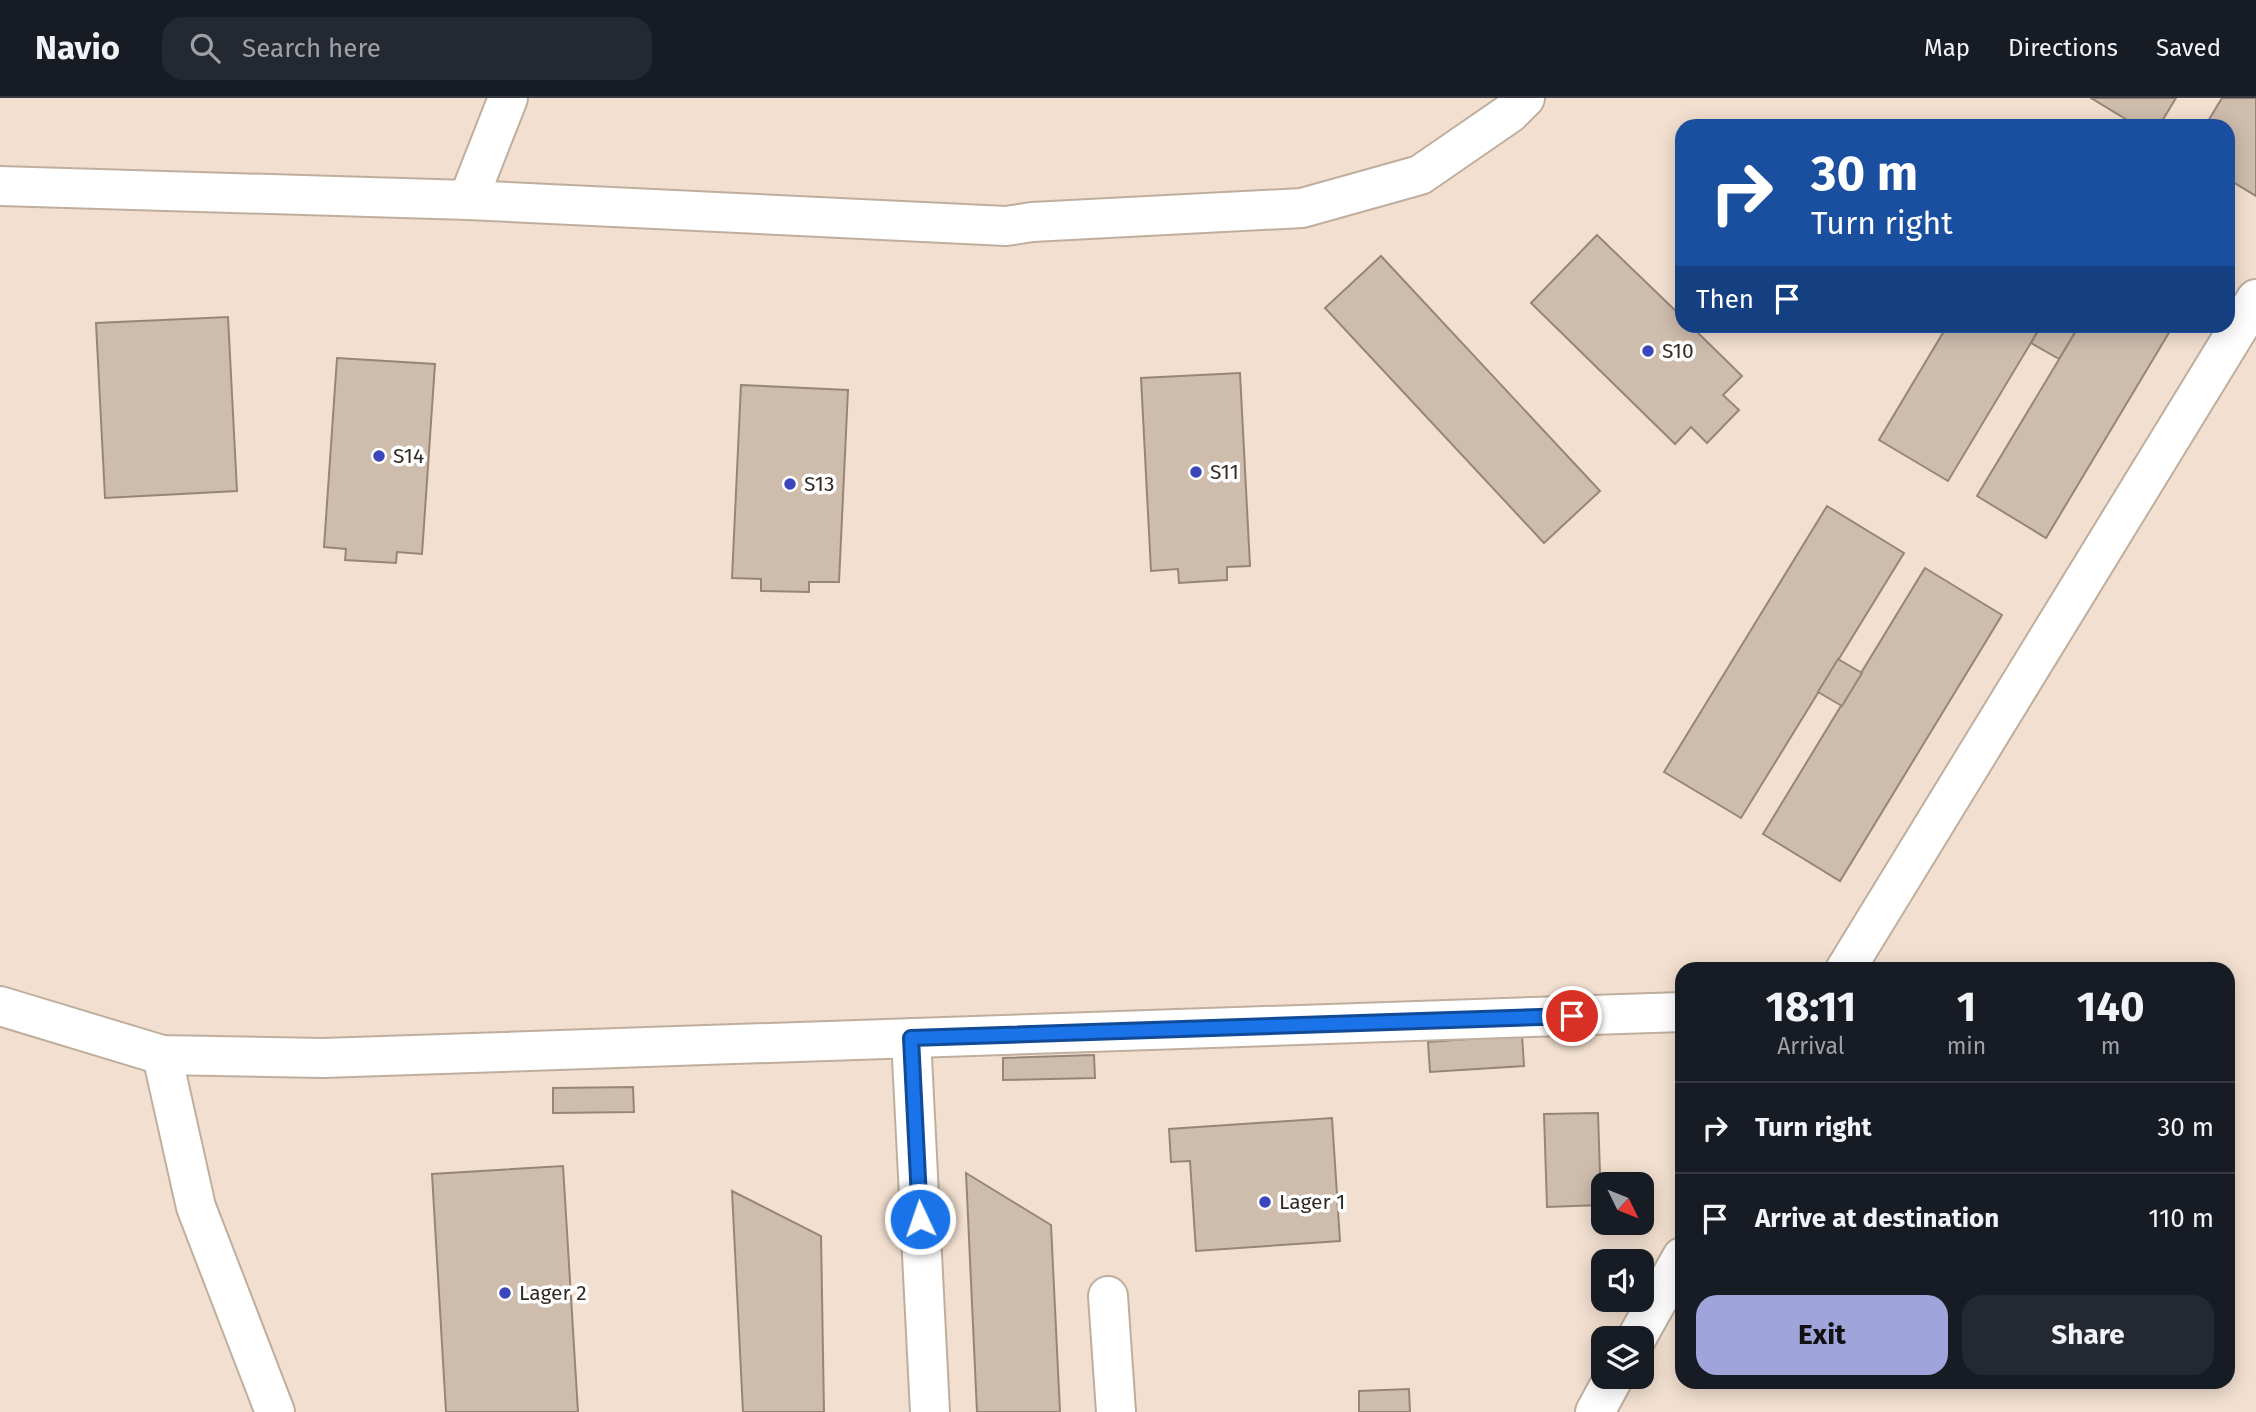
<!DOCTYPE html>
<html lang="en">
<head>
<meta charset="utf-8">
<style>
	body { margin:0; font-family:"Fira Sans",sans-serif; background:#242831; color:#f1f3f6; height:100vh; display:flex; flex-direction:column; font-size:26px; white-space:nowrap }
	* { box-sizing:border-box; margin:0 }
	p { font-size:23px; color:#9ea1a6 }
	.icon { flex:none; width:38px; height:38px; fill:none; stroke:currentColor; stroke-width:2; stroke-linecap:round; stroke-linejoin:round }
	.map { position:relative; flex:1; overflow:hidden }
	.details { position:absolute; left:1675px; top:864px; width:560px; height:427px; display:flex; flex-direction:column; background:#171b24; border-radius:21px; box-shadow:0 4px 18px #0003 }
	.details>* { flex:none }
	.guide { position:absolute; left:1675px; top:21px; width:560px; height:214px; border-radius:21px; box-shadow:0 4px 18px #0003; background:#1a4fa0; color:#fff; overflow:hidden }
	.needle { width:46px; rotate:133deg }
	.fabs { position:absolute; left:1591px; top:1074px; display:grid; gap:14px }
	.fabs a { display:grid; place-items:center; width:63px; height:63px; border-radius:14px; background:#171b24; box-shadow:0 4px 18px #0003; font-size:35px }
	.pin { position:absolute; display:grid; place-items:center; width:60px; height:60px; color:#fff; margin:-30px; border:4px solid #fff; border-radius:50%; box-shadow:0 2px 7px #0007 }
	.me { position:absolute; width:77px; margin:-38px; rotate:357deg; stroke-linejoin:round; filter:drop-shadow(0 0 5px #0008) }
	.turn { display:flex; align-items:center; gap:24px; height:147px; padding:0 21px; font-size:32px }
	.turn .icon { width:91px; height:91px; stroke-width:2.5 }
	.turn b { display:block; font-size:49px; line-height:60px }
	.then { display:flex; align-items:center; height:66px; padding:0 21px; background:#0003; gap:14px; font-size:26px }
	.eta { display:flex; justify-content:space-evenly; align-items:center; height:119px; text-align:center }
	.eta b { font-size:42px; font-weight:700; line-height:49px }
	.button { display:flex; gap:14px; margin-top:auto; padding:14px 21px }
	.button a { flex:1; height:80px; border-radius:21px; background:#9fa5db; color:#111; font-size:28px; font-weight:700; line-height:80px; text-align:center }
	.button a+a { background:#242831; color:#f1f3f6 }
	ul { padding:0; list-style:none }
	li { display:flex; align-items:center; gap:21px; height:91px; padding:0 21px; border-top:2px solid #363941 }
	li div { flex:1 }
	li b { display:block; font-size:26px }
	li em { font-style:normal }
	header { display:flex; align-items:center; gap:42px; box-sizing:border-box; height:98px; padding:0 35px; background:#171b24; border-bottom:2px solid #363941 }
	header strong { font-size:33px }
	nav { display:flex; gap:38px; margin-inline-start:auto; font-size:24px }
	.search { width:490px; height:63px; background:#242831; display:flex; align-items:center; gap:18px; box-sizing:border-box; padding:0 24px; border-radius:21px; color:#9ea1a6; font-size:26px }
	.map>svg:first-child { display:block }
	.building { fill:#cebcac; stroke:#978677; stroke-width:2 }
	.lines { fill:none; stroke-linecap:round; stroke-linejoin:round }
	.minor-casing { stroke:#bfae9e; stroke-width:42 }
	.minor { stroke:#fff; stroke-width:38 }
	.route-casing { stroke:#114b97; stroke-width:18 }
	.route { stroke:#1a73e8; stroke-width:12 }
	.poi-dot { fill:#3b46ba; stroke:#fff; stroke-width:2.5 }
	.labels { text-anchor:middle; stroke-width:7; stroke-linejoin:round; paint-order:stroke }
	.poi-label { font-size:21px; fill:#322b25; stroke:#fff; text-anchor:start }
</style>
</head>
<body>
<header>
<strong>Navio</strong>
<div class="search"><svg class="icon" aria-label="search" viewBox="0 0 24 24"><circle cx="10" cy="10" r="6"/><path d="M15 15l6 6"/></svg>Search here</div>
<nav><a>Map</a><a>Directions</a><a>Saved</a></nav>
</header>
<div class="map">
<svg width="2256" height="1314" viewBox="0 0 2256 1314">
	<rect width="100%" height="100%" fill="#f2dfcf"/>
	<g class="building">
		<polygon points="2091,0 2176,0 2159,28 2137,28"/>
		<polygon points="2222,0 2256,0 2256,98 2228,81 2228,28 2205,28"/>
		<polygon points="1597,137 1682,219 1682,228 1691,228 1742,278 1723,297 1739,312 1707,345 1691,329 1675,346 1531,205"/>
		<polygon points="1381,158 1600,393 1544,445 1325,210"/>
		<polygon points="228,219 237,393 105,400 96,225"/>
		<polygon points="1947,228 2041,228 1948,383 1879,342"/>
		<polygon points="2041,228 2079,228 2059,261 2031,245"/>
		<polygon points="2079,228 2173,228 2046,440 1977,398"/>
		<polygon points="337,260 435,266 422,456 397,454 396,465 345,462 346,451 324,449"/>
		<polygon points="1240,275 1250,468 1227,469 1227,482 1179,485 1178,471 1151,473 1141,280"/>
		<polygon points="741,287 848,292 839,484 809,484 809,494 761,493 761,481 732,480"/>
		<polygon points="1827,408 1904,455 1741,720 1664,674"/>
		<polygon points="1925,470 2002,517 1840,783 1763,736"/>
		<polygon points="1838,561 1862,575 1842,608 1818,594"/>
		<polygon points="1522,937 1524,968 1430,974 1428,944"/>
		<polygon points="1094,957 1095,980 1003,982 1003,960"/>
		<polygon points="633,989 634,1014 553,1015 553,990"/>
		<polygon points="1598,1015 1601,1107 1547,1109 1544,1016"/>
		<polygon points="1332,1020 1340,1143 1196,1153 1190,1063 1171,1064 1169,1031"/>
		<polygon points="563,1068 578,1314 446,1314 432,1076"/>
		<polygon points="966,1075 1051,1127 1060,1314 977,1314"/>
		<polygon points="732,1093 821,1138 824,1314 743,1314"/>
		<polygon points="1409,1291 1410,1314 1359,1314 1359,1293"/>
	</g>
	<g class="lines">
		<defs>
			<g id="minor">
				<polyline points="0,88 468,102 1006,128 1032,124 1302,110 1420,77 1510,15 1525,0"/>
				<polyline points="468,102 508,0"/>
				<polyline points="1845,872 2256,201"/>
				<polyline points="0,908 162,957 323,960 1682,914"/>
				<polyline points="911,940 930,1314"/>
				<polyline points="162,957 196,1109 275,1314"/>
				<polyline points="1108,1198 1116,1314"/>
				<polyline points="1636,1241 1682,1159"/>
				<polyline points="1595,1314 1614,1279"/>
			</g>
		</defs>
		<use href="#minor" class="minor-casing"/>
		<use href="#minor" class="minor"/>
	</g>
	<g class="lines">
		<defs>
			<polyline id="route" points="920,1121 911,940 1572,918"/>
		</defs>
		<use href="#route" class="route-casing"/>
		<use href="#route" class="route"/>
	</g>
	<g class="poi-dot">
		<circle cx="1648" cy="253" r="7"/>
		<circle cx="379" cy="358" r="7"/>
		<circle cx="1196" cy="374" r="7"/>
		<circle cx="790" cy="386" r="7"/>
		<circle cx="1265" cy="1104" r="7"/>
		<circle cx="505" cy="1195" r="7"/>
	</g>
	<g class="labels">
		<g class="poi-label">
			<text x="1662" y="260">S10</text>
			<text x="393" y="365">S14</text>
			<text x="1210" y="381">S11</text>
			<text x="804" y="393">S13</text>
			<text x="1279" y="1111">Lager 1</text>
			<text x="519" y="1202">Lager 2</text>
		</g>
	</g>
</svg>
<div class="fabs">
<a><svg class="needle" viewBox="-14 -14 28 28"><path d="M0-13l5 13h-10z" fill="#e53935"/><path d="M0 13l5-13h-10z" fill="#9ea1a6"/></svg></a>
<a><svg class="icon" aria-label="sound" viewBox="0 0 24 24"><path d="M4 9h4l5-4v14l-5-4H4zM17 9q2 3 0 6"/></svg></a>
<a><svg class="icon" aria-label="layers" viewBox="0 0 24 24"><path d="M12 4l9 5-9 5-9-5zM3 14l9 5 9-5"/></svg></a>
</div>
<div class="pin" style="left:1572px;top:918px;background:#d93025"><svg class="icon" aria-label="arrive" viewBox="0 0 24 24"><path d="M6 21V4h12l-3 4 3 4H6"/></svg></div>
<svg class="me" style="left:920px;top:1121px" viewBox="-20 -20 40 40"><circle r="17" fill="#1a73e8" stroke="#fff" stroke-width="3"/><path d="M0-11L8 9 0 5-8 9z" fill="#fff"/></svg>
<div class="guide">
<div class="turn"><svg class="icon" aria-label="right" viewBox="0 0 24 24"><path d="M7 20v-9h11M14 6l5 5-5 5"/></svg><div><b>30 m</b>Turn right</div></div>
<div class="then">Then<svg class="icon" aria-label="arrive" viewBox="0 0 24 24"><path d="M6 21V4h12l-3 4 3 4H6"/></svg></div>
</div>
<section class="details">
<div class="eta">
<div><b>18:11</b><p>Arrival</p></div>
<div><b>1</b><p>min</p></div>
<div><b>140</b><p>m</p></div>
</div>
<ul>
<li><svg class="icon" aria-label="right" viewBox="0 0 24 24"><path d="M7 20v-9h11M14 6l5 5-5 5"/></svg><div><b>Turn right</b></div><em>30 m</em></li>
<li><svg class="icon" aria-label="arrive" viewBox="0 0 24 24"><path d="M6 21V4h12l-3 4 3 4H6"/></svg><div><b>Arrive at destination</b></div><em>110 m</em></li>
</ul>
<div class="button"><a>Exit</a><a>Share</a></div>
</section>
</div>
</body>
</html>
